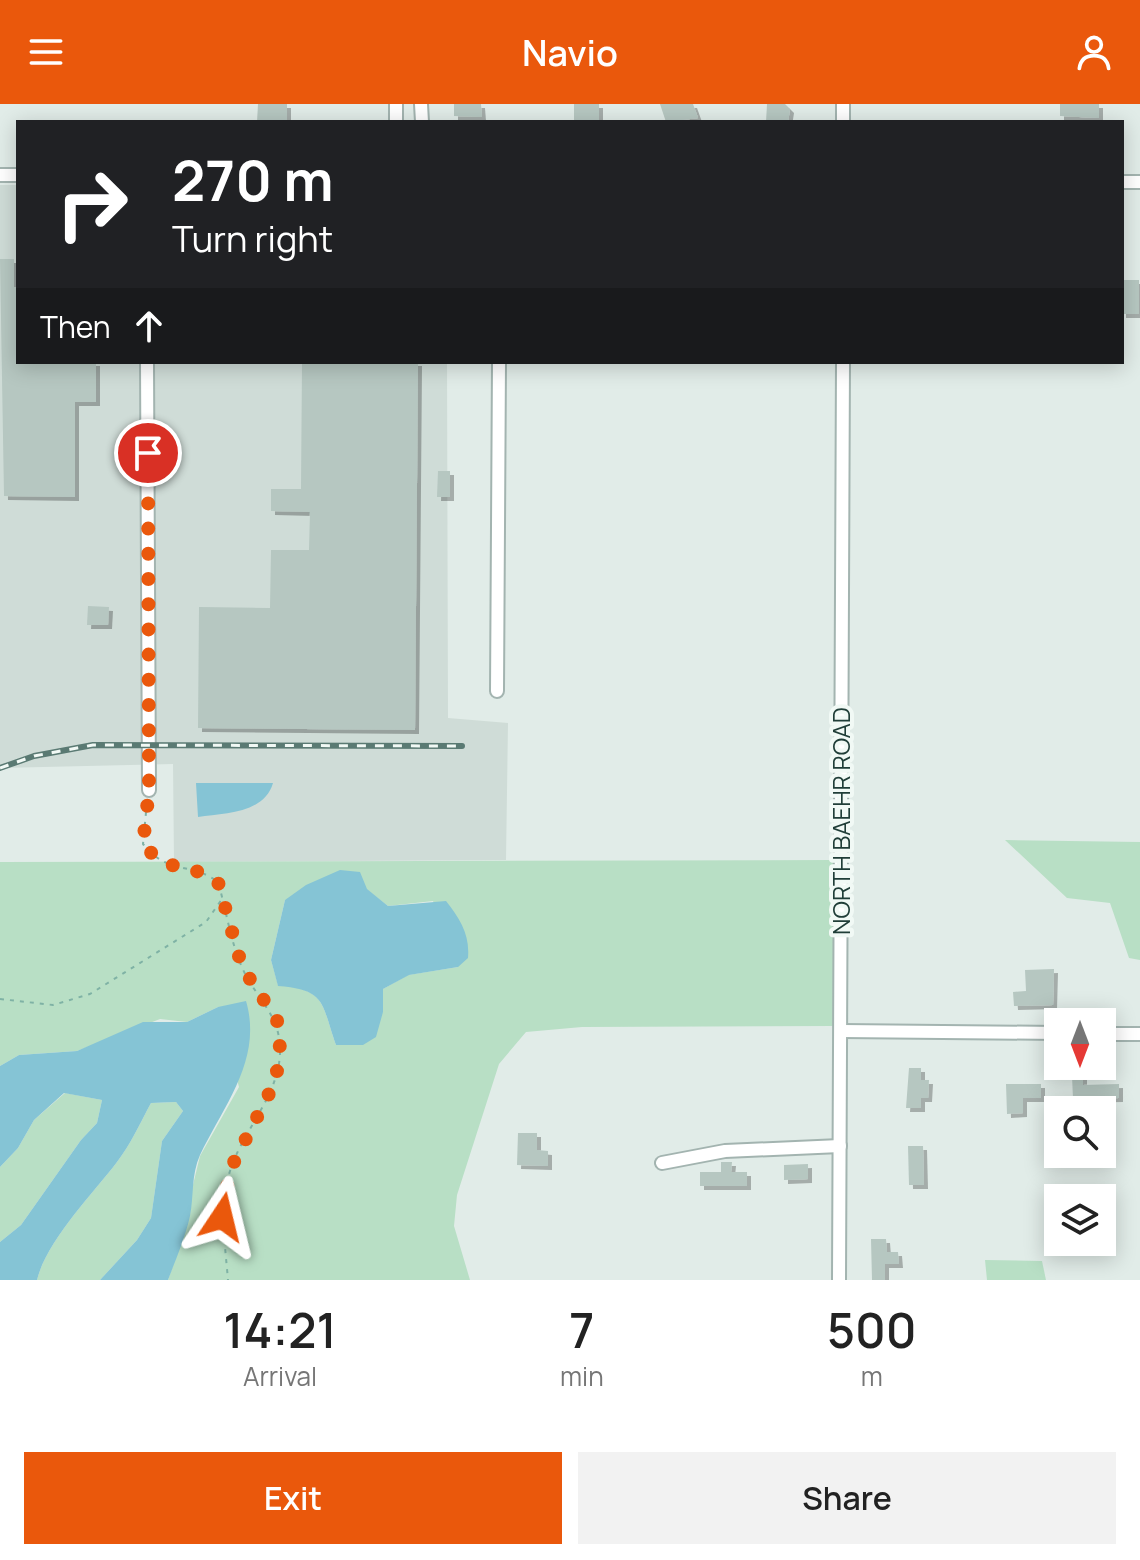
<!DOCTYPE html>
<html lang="en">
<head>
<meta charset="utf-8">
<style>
	body { margin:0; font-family:Manrope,sans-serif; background:#f2f2f2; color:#222; height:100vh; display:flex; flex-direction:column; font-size:30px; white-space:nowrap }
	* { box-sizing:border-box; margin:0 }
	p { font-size:26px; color:#767676 }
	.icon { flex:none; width:44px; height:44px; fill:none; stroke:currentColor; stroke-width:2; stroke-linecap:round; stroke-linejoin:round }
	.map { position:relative; height:1176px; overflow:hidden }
	.side { display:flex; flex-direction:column; background:#fff; flex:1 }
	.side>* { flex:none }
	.hud { position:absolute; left:16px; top:16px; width:1108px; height:244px; border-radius:0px; box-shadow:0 4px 20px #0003; background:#202124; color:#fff; overflow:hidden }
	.needle { width:52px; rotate:180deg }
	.tools { position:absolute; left:1044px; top:904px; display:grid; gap:16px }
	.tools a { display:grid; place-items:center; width:72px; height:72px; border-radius:0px; background:#fff; box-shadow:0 4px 20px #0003; font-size:40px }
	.pin { position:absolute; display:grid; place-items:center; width:68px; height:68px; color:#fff; margin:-34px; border:4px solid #fff; border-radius:50%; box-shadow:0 2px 8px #0007 }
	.me { position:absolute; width:88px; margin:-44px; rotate:10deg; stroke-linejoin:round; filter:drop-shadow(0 0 6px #0008) }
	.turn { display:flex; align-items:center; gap:28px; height:168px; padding:0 24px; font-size:36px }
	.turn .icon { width:104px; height:104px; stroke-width:2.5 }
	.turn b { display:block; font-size:56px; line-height:68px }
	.then { display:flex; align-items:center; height:76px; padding:0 24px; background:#0003; gap:16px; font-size:30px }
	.eta { display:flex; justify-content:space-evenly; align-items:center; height:136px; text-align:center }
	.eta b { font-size:48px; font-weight:600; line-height:56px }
	.cta { display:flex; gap:16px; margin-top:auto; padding:16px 24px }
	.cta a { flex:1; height:92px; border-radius:0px; background:#ea580c; color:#fff; font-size:32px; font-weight:600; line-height:92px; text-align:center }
	.cta a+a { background:#f2f2f2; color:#222 }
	header { display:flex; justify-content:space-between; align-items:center; height:104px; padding:0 24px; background:#ea580c; color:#fff; font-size:36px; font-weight:600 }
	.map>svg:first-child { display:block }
	.built { fill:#cfdcd7 }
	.green { fill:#b8dfc5; fill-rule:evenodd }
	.water { fill:#85c4d5 }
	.building { fill:#b6c7c1; filter:url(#shadow) }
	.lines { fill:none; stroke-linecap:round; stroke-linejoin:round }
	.minor-casing { stroke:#a3b4b0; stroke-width:16 }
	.path { stroke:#7fb2a5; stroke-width:2; stroke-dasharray:4 6; stroke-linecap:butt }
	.minor { stroke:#fff; stroke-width:12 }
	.rail-casing { stroke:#5a7a73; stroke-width:6 }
	.rail { stroke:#f1f9f5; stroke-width:3; stroke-dasharray:9; stroke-linecap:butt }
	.route { stroke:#ea580c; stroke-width:14; stroke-dasharray:0 25.2 }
	.labels { text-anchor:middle; stroke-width:8; stroke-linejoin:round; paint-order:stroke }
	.street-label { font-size:24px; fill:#203e38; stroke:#f1f9f5 }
</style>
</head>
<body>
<header><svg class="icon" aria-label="menu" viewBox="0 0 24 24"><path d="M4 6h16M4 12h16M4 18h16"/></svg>Navio<svg class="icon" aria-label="person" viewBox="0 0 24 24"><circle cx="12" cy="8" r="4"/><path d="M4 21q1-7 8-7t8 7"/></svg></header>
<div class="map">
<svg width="1140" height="1176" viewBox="0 0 1140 1176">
	<defs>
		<filter id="shadow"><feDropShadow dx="4" dy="4" stdDeviation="0" flood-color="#0004"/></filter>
	</defs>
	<rect width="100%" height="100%" fill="#e1ece8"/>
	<polygon class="built" points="0,81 18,81 18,258 447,258 448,614 508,619 506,756 174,758 173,660 0,664"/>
	<g class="green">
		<polygon points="1005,736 1140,738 1140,856 1129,854 1110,799 1067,794"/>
		<path d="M 834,756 L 833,922 L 582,923 L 526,928 L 499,960 L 457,1091 L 454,1122 L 470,1176 L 168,1176 L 190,1111 L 192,1085 L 200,1052 L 239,983 L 218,903 L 187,918 L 160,915 L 77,947 L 19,951 L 0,962 L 0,758 ZM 366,785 L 388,802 L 433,797 L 458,863 L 408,871 L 383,885 L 383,908 L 336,941 C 321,899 327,886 278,881 L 271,856 L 285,796 Z"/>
		<polygon points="65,989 102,996 97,1019 81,1036 21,1121 0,1138 0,1063 18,1044 34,1016"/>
		<path d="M 176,998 L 183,1007 L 162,1037 L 151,1114 L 137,1136 L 100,1176 L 37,1176 C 47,1136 92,1091 117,1058 C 131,1040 140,1019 151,999 Z"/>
		<polygon points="985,1156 1042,1157 1046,1176 987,1176"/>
	</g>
	<g class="water">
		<path d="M 196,679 L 273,679 C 264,710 224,709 198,713 Z"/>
		<path d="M 340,766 L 360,768 L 367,785 L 388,802 L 446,797 C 460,815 470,830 468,854 L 458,863 L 409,871 L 383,885 L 383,908 L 376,933 L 363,941 L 336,941 C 321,899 327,886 278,882 L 271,856 L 285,796 L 306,781 Z"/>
		<path d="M 246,897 C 263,955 224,1001 200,1051 C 191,1071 194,1092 190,1112 C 185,1134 176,1155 168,1176 L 100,1176 L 137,1136 L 151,1114 L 162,1037 L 183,1007 L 176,998 L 151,999 C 140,1019 131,1040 117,1058 C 92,1091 47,1136 37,1176 L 0,1176 L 0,1138 L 21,1121 L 81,1036 L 97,1019 L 102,996 L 64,989 L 34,1016 L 18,1044 L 0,1063 L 0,962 L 19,951 L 77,947 L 143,918 L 187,918 L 218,903 Z"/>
	</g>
	<g class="building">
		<polygon points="258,0 287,0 287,18 257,18"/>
		<polygon points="454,0 481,0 482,13 454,12"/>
		<rect x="574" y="0" width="25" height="18"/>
		<polygon points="660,0 693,0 698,14 666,18"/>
		<polygon points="767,0 785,0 790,5 788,18 766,18"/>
		<polygon points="1060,0 1099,0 1099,14 1060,12"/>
		<polygon points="0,155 14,155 14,183 18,183 18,258 96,258 96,298 75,298 75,393 4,392"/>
		<rect x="1122" y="176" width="17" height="34"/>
		<polygon points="302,258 418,258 415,626 198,624 199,503 270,504 271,446 309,446 310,408 271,407 271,385 301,385"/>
		<polygon points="438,367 450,367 450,393 437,393"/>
		<polygon points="88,502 109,503 108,521 87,521"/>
		<polygon points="1054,865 1053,901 1014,902 1013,888 1026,887 1025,866"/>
		<polygon points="909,964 921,964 921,976 929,976 928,994 921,994 921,1004 906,1004"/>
		<polygon points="1072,972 1083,972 1083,981 1119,980 1119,994 1073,995"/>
		<polygon points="1006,980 1041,980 1041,994 1023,994 1023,1009 1007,1010"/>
		<polygon points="518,1029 537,1029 537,1046 548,1047 548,1062 517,1061"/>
		<polygon points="908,1042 923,1042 924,1081 909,1081"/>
		<polygon points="721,1058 732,1058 731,1068 747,1068 747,1082 700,1082 700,1068 721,1068"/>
		<polygon points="808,1060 808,1075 784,1076 784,1061"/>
		<polygon points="871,1135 886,1135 887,1148 898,1148 899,1160 885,1160 885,1176 872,1176"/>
	</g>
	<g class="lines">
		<defs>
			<g id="minor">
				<polyline points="421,0 422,18"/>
				<polyline points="396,18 396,0"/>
				<polyline points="843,18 843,0"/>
				<polyline points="0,71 18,71"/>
				<polyline points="1122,78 1140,78"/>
				<polyline points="147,258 149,686"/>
				<polyline points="497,587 499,258"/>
				<polyline points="842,927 1058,929"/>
				<polyline points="1102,930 1140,930"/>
				<polyline points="662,1059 725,1047 840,1042"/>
				<polyline points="839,1176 843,258"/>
			</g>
		</defs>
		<use href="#minor" class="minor-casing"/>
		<g class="path">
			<path d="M 147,698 L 143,740 C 169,772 190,757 218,778 C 226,805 230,835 241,861 C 253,891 279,909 280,943 C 282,989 243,1025 230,1067 C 219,1102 225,1140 228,1176"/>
			<polyline points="0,895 53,901 90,890 206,818 222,795"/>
		</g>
		<use href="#minor" class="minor"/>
		<defs>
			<polyline id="rail" points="0,664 34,652 93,641 462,642"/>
		</defs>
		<use href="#rail" class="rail-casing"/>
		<use href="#rail" class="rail"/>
	</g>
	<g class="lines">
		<path class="route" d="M 148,349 L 149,686 L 143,740 C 169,772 190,757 218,778 L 242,863 L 277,916 L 280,940 L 276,976 L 230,1066 L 222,1113"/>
	</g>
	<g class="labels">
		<g class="street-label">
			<text transform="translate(842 717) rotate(-90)" y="8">NORTH BAEHR ROAD</text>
		</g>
	</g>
</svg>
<div class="tools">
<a><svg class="needle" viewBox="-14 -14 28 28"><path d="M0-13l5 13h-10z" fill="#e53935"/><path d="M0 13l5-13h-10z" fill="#767676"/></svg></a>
<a><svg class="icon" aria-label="search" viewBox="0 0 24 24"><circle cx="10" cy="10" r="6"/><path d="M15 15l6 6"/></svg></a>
<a><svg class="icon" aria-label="layers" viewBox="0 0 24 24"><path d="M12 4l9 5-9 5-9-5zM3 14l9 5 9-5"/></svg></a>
</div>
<div class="pin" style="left:148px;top:349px;background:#d93025"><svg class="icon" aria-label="arrive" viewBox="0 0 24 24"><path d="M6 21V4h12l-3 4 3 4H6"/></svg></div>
<svg class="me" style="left:222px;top:1113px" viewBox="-20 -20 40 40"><path d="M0-17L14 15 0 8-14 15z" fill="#ea580c" stroke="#fff" stroke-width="4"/></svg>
<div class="hud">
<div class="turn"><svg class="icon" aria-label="right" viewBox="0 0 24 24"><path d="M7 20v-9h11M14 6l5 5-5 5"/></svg><div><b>270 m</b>Turn right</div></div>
<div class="then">Then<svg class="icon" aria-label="ahead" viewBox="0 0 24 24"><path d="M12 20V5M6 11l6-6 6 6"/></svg></div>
</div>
</div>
<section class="side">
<div class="eta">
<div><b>14:21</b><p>Arrival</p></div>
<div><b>7</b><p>min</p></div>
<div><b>500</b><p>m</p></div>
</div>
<div class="cta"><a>Exit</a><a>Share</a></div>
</section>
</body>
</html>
